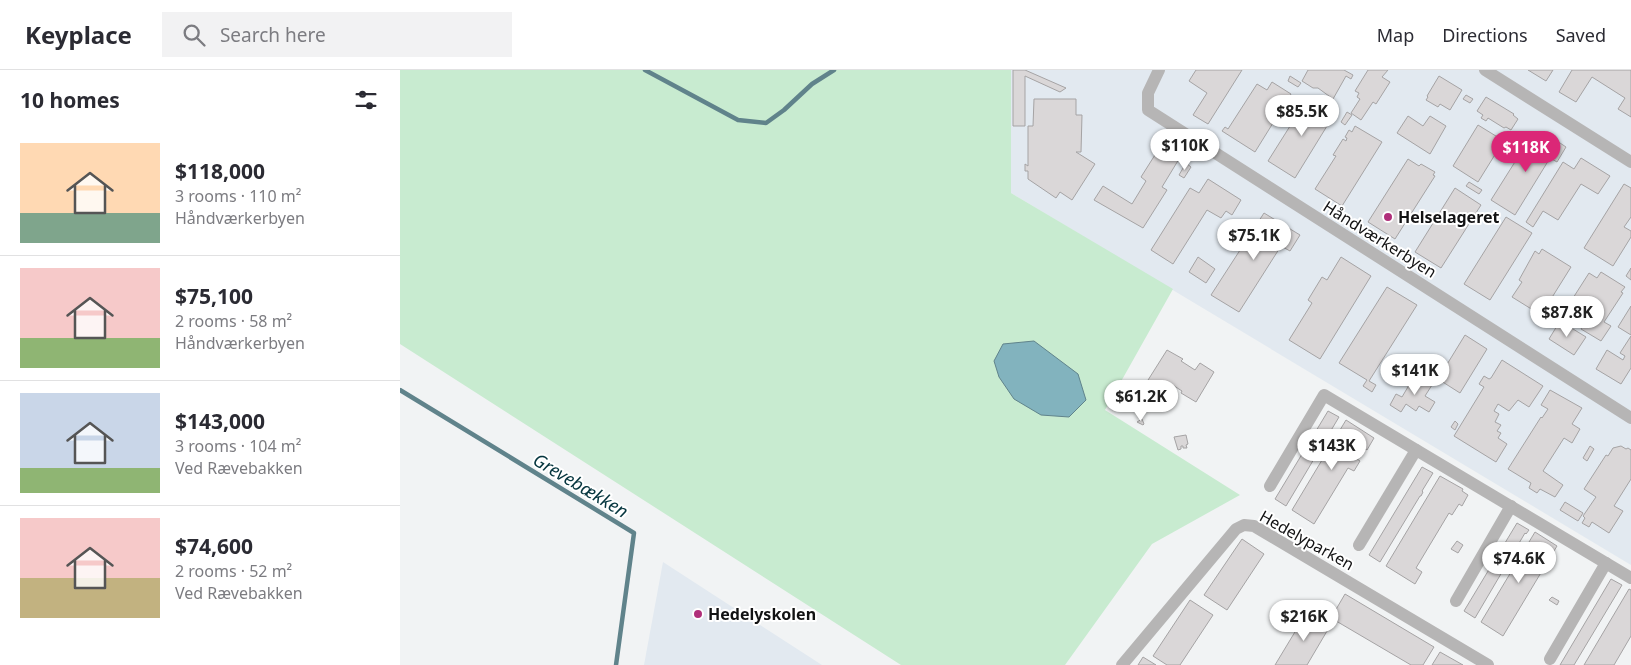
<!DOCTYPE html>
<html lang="en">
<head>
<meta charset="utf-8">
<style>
	:root { --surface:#fff; --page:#f2f2f3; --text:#2b2b33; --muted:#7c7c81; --line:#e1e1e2; --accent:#db2777 }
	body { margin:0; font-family:"Noto Sans",sans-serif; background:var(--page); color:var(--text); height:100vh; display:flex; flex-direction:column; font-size:19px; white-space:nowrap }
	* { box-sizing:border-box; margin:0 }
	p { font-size:16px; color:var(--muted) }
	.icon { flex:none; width:28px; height:28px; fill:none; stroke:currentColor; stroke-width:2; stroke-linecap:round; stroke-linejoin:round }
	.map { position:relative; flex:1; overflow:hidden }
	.drawer { display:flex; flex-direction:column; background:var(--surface); width:400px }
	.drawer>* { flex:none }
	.price { position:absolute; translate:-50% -42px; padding:0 11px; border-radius:18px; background:#fff; color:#222; font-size:16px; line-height:32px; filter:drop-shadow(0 1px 2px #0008) }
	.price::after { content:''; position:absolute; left:50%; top:30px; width:15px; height:11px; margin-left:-8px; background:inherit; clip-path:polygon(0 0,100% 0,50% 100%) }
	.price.active { background:var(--accent); color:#fff }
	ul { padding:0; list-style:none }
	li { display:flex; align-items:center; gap:15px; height:125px; padding:0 20px }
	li+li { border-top:1px solid var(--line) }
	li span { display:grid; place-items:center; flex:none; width:140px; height:100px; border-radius:0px; color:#555 }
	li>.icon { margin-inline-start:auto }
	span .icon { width:60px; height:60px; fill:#fffc; stroke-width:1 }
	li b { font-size:21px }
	h2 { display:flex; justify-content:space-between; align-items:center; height:60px; padding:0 20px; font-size:21px }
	header { display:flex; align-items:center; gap:30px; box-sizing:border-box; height:70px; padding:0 25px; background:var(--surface); border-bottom:1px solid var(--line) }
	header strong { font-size:24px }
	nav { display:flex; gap:28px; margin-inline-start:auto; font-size:18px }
	.search { width:350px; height:45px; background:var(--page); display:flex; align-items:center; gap:12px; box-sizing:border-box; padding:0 18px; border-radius:0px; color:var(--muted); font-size:19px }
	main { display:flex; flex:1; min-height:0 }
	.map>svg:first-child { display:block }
</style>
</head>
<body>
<header>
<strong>Keyplace</strong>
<div class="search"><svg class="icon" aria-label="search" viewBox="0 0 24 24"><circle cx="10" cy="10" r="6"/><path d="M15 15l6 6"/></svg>Search here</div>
<nav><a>Map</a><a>Directions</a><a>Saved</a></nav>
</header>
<main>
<section class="drawer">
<h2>10 homes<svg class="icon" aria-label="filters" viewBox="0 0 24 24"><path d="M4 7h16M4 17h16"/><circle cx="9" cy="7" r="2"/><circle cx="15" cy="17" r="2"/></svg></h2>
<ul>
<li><span style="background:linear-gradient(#ffd9b3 70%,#7fa58c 0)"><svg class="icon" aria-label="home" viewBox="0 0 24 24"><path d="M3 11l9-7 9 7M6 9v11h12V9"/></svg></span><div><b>$118,000</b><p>3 rooms · 110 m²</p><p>Håndværkerbyen</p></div></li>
<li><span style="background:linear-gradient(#f6c9c9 70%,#8fb573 0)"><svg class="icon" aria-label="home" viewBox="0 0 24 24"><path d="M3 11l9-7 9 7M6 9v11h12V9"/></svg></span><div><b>$75,100</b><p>2 rooms · 58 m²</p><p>Håndværkerbyen</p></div></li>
<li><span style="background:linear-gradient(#c9d6e8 75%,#8fb573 0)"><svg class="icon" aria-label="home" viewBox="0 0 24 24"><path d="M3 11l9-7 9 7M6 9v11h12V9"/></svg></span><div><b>$143,000</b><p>3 rooms · 104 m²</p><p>Ved Rævebakken</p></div></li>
<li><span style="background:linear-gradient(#f6c9c9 60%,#c2b280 0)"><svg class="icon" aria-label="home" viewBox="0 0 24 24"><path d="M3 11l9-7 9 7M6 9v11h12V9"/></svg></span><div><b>$74,600</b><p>2 rooms · 52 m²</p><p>Ved Rævebakken</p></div></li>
</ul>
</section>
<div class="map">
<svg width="1231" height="595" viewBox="0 0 1231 595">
	<rect width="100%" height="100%" fill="#f1f3f4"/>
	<g fill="#e2e9f0">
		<path d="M611,0H1231V495L611,123Z"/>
		<path d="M263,492L422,595H244Z"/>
	</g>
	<path fill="#c8ebd0" d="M0,0H611V123L773,219L705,340L840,425L752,474L665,595H501L0,274Z"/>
	<path fill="#82b3be" stroke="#60838b" d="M634,271L678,304L686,330L669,347L641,345L614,329L599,307L594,291L603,274Z"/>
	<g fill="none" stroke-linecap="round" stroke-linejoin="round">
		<g stroke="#60838b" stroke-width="4.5">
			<path d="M245,0L338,50L366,53L384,40L412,14L434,0"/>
			<path d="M0,320L234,463L216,595"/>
		</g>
	</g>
	<g fill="#dad7d8" stroke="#a5a3a4">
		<path d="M613,0H625L666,18L660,22L625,6V56H613Z"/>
		<path d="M796,0H842L808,54L793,45L807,23L789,11Z"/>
		<path d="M908,0H944L953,5L951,9L946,6L933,29L918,18H913L902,11Z"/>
		<path d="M968,0H988L982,7L990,12L976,34L973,32L961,50L951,43L960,29L957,27L959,23L955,21Z"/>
		<path d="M1128,0H1153L1146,11Z"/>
		<path d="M1172,0H1231V47L1218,39L1225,28L1192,7L1176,32L1159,22Z"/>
		<path d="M890,6L901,13L898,17L888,11Z"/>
		<path d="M1039,6L1062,20L1050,40L1040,34L1038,37L1026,30L1028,27L1027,26Z"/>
		<path d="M872,12L891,24L855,82L822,61L825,57L828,59L857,14L867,20Z"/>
		<path d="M1066,25L1073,29L1070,33L1063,29Z"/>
		<path d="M909,26L935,43L895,108L868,91Z"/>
		<path d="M1086,27L1114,44L1113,45L1118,49L1111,60L1106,57L1104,58L1088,48L1086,51L1081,48L1083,45L1077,41Z"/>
		<path d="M634,29H676V45H682L681,82H676L695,94L672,130L660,122L656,128L628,109V101H625V94L628,96V56H633Z"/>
		<path d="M947,42L952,45L945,55L941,52Z"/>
		<path d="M1008,46L1023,56L1030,46L1046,56L1030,84L997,63Z"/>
		<path d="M1078,55L1104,71L1100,77L1107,81L1103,87L1096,83L1078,112L1053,96Z"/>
		<path d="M955,56L982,72L942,136L915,119L936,86L933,85L943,69L946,71L947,68L945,67L949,60L952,62Z"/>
		<path d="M1148,65L1166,77L1157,92L1150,88L1115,145L1091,130L1130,68L1142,76Z"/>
		<path d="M760,77L779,89L762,117L767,120L743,158L694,130L703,116L732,134L746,111L741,107Z"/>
		<path d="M1181,88L1210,106L1198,124L1181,114L1158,150L1143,141L1133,157L1126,152L1163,92L1174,99Z"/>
		<path d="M1008,89L1019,96L1021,94L1035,102L1033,105L1035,106L995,169L968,152Z"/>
		<path d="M786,93L791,97L784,108L779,105Z"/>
		<path d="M808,109L841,130L832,145L826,141L821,148L807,140L773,194L751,180L790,118L799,123Z"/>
		<path d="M1069,112L1082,120L1079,124L1066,116Z"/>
		<path d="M1224,114L1231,118V147L1224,157L1231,161V167L1213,196L1184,178Z"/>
		<path d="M1055,118L1081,135L1041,198L1015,182Z"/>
		<path d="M864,143L900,165L890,181L881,176L839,242L811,225Z"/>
		<path d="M1106,147L1132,163L1090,230L1064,214Z"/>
		<path d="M1142,179L1171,197L1141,245L1112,227L1122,212L1119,210L1135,181L1139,184Z"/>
		<path d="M798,187L815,199L806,213L789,202Z"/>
		<path d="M941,187L971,206L920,289L889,270L912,233L908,230L922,207L927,210Z"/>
		<path d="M1231,198V210L1226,206Z"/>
		<path d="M1201,202L1225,217L1221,222L1223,223L1204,252L1211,256L1201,271L1181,259L1186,251L1166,239L1189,203L1197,208Z"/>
		<path d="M987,217L1017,235L969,311L976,315L972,322L963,316L967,310L939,293Z"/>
		<path d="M1231,236V265L1218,257Z"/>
		<path d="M1160,251L1186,267L1174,285L1149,269Z"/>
		<path d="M1065,265L1087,279L1060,323L1038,309Z"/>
		<path d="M1231,266V298L1221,314L1196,299L1207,280L1223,290L1225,286L1220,283Z"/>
		<path d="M767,280L783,289L781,291L795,300L800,293L814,302L796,332L781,323L782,321L768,312L758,328L743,318Z"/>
		<path d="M1102,290L1143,316L1129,337L1118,330L1109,341L1098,334L1094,341L1099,344L1095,352L1101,355L1097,361L1101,363L1098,368L1107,374L1096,392L1054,366L1084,317L1079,314L1084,306L1089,309L1091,308Z"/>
		<path d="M1015,305L1032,315L1025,326L1035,332L1029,342L1019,336L1016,341L1006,334L1001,342L990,335L996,324L1002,327Z"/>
		<path d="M1150,320L1182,338L1172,354L1180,359L1172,373L1164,368L1143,401L1163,415L1155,427L1140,419L1137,423L1129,418L1131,413L1108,399L1141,347L1142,348L1148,339L1141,335Z"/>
		<path d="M714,321L723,327L718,336L709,330Z"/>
		<path d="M928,341L939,347L886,436L875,429Z"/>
		<path d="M742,349L744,354L743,355L737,352Z"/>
		<path d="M946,350L974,368L967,380L961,376L954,387L960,391L954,401L948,398L914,454L892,440Z"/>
		<path d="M1055,351L1058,354L1055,360L1051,357Z"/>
		<path d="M786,365L788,374L786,375L787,378H783V376H781V379L778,380L774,367Z"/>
		<path d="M1190,376L1194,379L1187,391L1183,388Z"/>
		<path d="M1221,376L1226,379L1228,378L1231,380V409L1214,436L1223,441L1209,463L1192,452L1189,457L1182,453L1185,448L1183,446L1196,427L1184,419L1206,385L1208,386L1213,378Z"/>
		<path d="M1022,397L1033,403L1022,421L1023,422L1021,426H1020L980,492L969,485Z"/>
		<path d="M1040,406L1063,419L1062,421L1068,425L1062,436L1059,434L1052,445L1049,443L1016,498L1022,502L1015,514L986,496Z"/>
		<path d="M1165,432L1183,443L1178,451L1160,440Z"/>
		<path d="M1117,453L1129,460L1126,464L1125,463L1075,548L1064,541Z"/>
		<path d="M1135,462L1157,476L1103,566L1081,552Z"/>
		<path d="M842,469L864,484L827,540L804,525Z"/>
		<path d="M1057,471L1063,475L1058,483L1051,479Z"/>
		<path d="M1211,509L1222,515L1174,595H1160Z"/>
		<path d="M1229,519L1231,520V566L1214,595H1184Z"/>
		<path d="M945,524L1034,577L1023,595H1011L931,548Z"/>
		<path d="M1152,527L1159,531L1157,535L1149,530Z"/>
		<path d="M790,530L813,545L780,595H767L753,586Z"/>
		<path d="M907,542L930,556L907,595H875Z"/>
		<path d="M1040,582L1063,595H1032Z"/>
		<path d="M743,587L756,595H738Z"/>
	</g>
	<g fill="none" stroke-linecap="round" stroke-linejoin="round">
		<g stroke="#b6b5b5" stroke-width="12">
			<path d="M759,0L748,23V40L1231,348"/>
			<path d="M1085,0L1231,92"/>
			<path d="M870,416L924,325L1231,508"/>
			<path d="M959,475L1016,380"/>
			<path d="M1056,531L1111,436"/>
			<path d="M1150,589L1206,493"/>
			<path d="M722,595L836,459L844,455L854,456L1088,595"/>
		</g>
	</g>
	<g fill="#b02f7a" stroke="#fff" stroke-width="2">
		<circle cx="988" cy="147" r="5"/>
		<circle cx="298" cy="544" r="5"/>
	</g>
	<g text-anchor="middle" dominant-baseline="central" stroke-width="4" stroke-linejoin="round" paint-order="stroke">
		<g font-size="16" font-weight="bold" fill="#121213" stroke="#fff" text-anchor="start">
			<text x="998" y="147">Helselageret</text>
			<text x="308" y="544">Hedelyskolen</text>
		</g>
		<g font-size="16" fill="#121213" stroke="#fff">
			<text transform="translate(980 169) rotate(32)">Håndværkerbyen</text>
			<text transform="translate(907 470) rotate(29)">Hedelyparken</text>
		</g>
		<g font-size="18" font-style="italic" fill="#05353e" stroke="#fff">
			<text transform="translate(181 415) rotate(31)">Grevebækken</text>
		</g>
	</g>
</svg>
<b class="price" style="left:902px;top:67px">$85.5K</b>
<b class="price" style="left:785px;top:101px">$110K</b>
<b class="price active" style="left:1126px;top:103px">$118K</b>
<b class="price" style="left:854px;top:191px">$75.1K</b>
<b class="price" style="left:1167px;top:268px">$87.8K</b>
<b class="price" style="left:1015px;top:326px">$141K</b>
<b class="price" style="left:741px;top:352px">$61.2K</b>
<b class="price" style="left:932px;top:401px">$143K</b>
<b class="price" style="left:1119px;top:514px">$74.6K</b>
<b class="price" style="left:904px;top:572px">$216K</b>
</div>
</main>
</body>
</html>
